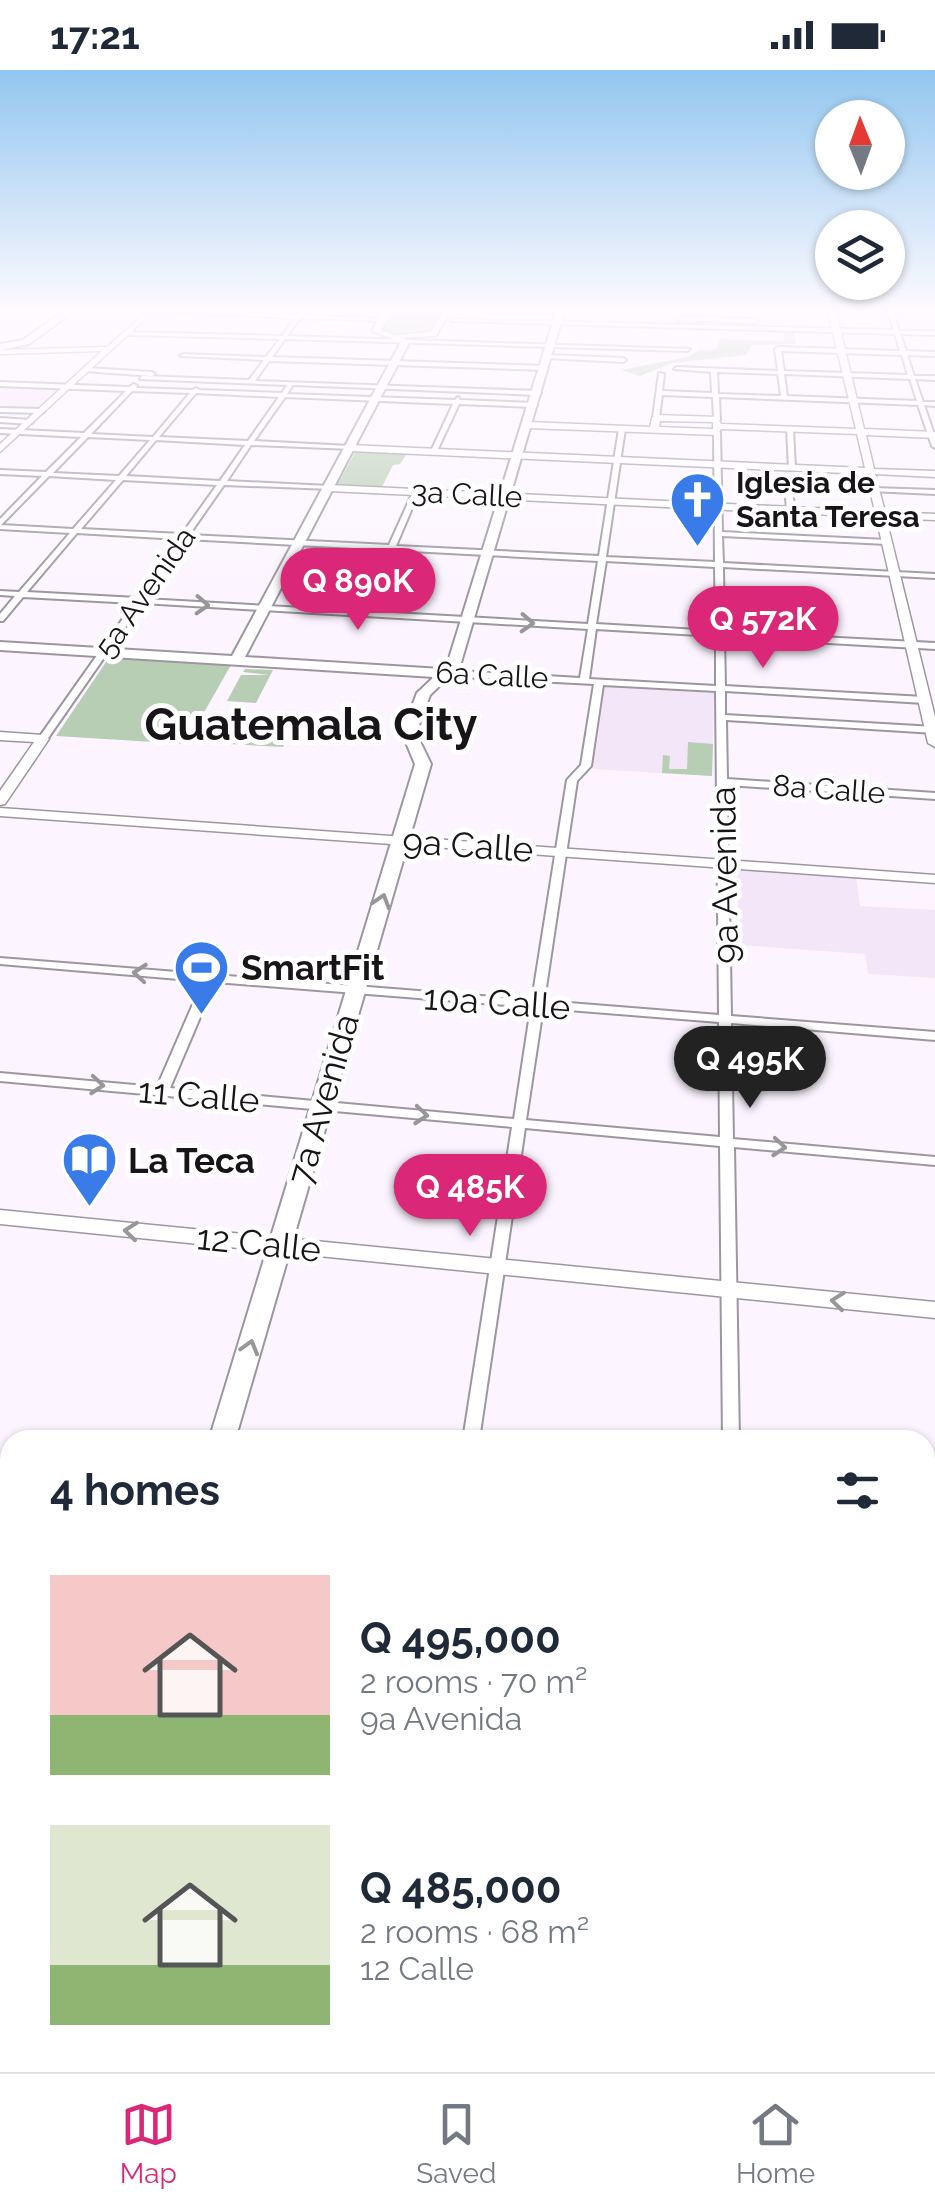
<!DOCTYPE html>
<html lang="en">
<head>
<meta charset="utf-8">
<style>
	:root { --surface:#fff; --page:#f6f6f7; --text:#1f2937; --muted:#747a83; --line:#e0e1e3; --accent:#db2777 }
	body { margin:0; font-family:Raleway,sans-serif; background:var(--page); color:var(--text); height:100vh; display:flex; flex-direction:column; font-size:38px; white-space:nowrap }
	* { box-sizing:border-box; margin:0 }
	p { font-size:32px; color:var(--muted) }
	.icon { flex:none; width:55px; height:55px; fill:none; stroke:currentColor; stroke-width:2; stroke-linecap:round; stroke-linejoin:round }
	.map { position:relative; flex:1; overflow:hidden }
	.drawer { position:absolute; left:0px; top:1360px; width:935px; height:642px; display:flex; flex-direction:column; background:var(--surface); border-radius:30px 30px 0 0; box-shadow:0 2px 8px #0004 }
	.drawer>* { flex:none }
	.needle { width:65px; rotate:359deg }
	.controls { position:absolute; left:815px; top:30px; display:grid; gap:20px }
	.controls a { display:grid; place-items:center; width:90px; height:90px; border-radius:50%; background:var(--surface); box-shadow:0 2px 8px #0004; font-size:50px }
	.price { position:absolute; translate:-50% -85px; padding:0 22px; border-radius:35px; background:var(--accent); color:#fff; font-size:32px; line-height:65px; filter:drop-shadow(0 2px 5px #0008) }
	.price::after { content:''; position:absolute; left:50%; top:60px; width:30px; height:22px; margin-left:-15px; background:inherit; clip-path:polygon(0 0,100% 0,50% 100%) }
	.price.current { background:#222; color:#fff }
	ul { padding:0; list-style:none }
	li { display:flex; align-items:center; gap:30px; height:250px; padding:0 50px }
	li span { display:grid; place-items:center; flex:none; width:280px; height:200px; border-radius:0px; color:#555 }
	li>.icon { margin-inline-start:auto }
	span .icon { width:120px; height:120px; fill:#fffc; stroke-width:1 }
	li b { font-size:42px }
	h2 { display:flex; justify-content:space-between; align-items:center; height:120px; padding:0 50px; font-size:42px }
	.status { display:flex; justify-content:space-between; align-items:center; height:70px; padding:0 50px; background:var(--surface); direction:ltr }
	.status svg { height:28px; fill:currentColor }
	.tab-bar { display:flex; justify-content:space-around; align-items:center; height:140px; border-top:2px solid var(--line); background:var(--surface); font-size:28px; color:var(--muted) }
	.tab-bar a { display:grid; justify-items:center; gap:5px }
	.tab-bar .current { color:var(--accent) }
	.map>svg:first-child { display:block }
</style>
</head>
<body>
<div class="status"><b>17:21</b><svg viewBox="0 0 49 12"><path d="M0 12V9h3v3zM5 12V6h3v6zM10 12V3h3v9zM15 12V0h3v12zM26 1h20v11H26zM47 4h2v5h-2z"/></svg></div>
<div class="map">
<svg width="935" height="2002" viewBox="0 0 935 2002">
	<rect width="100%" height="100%" fill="#fcf5ff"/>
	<g fill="#f3e6f8">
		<path d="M0,316L59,319L37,338L0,337Z"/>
		<path d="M605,617L714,623L712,706L593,699Z"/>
		<path d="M737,797L856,806L860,836L935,840V908L868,904L865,884L739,875Z"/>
	</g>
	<g fill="#b8ceb4">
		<path d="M392,242H440L429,261L396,264L382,260Z"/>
		<path d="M785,263H794L796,274L752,275L746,285L672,293L640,306L621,300L688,287L699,280H715L721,269L783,271Z"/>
		<path d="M357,379L408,382L400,394L393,395L382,417L337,415Z"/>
		<path d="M108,589L111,588L231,595L186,674L56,666Z"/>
		<path d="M245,599L273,600L256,633L227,631L241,605H269L243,602Z"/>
		<path d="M219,647L247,649L242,661L290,664L283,677L229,674L239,655L233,654L222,674L204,673Z"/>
		<path d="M688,672L713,674L712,706L662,703L663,685L670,686L669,699H687Z"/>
	</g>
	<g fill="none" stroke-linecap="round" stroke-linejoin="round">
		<defs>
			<g id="street">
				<path d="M160,242L297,245L299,242H304L302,245L385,249L382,251L300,248L287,266L690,279L687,281L285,269L272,287L545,296L548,298L545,300L269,291L255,311L538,321L541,323L538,325L293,315L287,324L455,330L458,327L460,330L534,333L537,335L534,337L459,334L437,381L434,383L431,381L453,334L285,327L254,371L350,376L352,379L251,375L227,411L329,416L331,417V419L224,415L189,465L389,475L413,422L416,420L419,422L396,476L599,486L619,359L622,357L625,359L606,487L715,492L714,362L717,360L720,362L722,462L887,470L891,472L887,474L722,466L723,493L935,504V508L723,497L724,562L935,573V579L724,567L725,616L924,627L928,630L924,633L725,621V645L935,657V663L726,650L727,709L935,723V729L727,715L731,946L935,962V970L731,953L733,1069L935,1087V1095L734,1077L739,1370H723L720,1076L525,1058L479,1370H463L512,1057L0,1011V1003L157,1017L203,911L0,894V888L532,930L567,710L581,695L594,614L443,606L439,603L443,600L580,608L588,559L142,533L46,671H40L38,669L134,533L23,527L3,551H0V544L15,526L0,525V521L19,522L70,463L0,459V449L42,406L0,404V400L46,402L81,367L0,363V359L84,363L126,321L0,316V312L129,317L134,314L137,316L136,318L193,320L196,318L199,320L282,323L287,315L140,309L142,306L249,310L264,290L180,286L183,284L266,287L280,269L128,265L126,262L282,266L295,248ZM132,321L190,323L153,367L91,364ZM196,323L279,327L248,371L159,367ZM88,367L150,370L119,406L53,403ZM156,370L245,375L220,411L126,406ZM49,406L116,410L73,459L1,455ZM123,410L217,415L182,464L81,459ZM77,463L179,469L137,528L27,522ZM186,469L598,491L588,554L145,529ZM606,491L715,497L716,561L596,554ZM596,559L716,566V616L589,609ZM603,615L716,621L719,945L544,931L577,711L591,696ZM215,912L531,937L514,1049L170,1018ZM543,938L719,952L720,1067L526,1050Z"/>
				<path d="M888,242H893L899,261H935V265L900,264L906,281L935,282V286L907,285L914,306H935V310L915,309L923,332H935V336L924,335L935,367V378L932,376L918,335L719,327L720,350L717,352L714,350L713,327L662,325L659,348L656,350L653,348L659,303L664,304L662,321L712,323L711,302L674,299L677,297L778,301L775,279L778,277L900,281L895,264L451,251L454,249L894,260ZM781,281L902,285L908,305L784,301ZM717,302L778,304L781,326L718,324ZM784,304L910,309L917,331L787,326Z"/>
				<path d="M679,247L756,249L759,251L756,253L677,250Z"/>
				<path d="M548,285L623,288L626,290L623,292L546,288Z"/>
				<path d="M87,298L152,302L155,304L152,306L85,301Z"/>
				<path d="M0,338L42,339L45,341L42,343L0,342Z"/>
				<path d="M0,348L30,350L33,352L30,354L0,352Z"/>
				<path d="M790,357L793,359L795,398L792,400L789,398L787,359Z"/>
				<path d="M788,414L791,416L795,440L791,442L787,440L785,416Z"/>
				<path d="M873,418L935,420V424L871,421V419Z"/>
				<path d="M0,1800L10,1801V1821L0,1820Z"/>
				<path d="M925,1930L935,1931V1953L925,1952Z"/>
				<path d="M365,1992H387L386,2002H364Z"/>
				<rect x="739" y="1992" width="22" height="10"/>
			</g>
			<g id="secondary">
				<path d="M146,242H153L0,382V374L102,281L0,284V280L107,277Z"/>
				<path d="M443,242H450L436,266L394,268L390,266L431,262Z"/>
				<path d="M828,242H836L864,359L935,362V368L866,365L874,399L935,401V407L875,404L885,442L935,444V450L886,448L935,647V677L928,673L876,447L329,421L324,418L329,415L875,441L866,404L350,381L346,378L350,375L865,398L857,364L721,359L717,365L528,358L524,355L528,352L650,357L652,348L656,345L717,347L721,354L856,359ZM660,351L713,352V359L659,357Z"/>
				<path d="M0,662L43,665L49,669L5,734L0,735V721L34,672L0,670Z"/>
				<path d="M0,738L935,805V813L0,746Z"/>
				<path d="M0,1140L935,1232V1248L0,1154Z"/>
				<path d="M0,1406L10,1407V1425L0,1424Z"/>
				<path d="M925,1516L935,1517V1539L925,1538Z"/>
			</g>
			<g id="primary">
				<path d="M382,242H390L381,260L410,271L245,587L442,599L447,595L556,242H564L460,596L430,625L416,663L431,694L235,1370H209L415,694L402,663L417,623L434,607L0,580V572L232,586L401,272L372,261Z"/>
				<path d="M19,1992H55L52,2002H16Z"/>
			</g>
			<path id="highway" d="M63,242H73L29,274L0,280V274L23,270Z"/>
		</defs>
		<use href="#street" stroke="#9d96a0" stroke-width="4"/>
		<use href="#secondary" stroke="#9d96a0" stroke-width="3"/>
		<use href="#primary" stroke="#9d96a0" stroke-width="4"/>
		<use href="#highway" stroke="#9d96a0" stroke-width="4"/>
		<use href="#street" fill="#fff" fill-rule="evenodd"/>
		<use href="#secondary" fill="#fff" fill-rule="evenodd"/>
		<use href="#primary" fill="#fff" fill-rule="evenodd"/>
		<use href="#highway" fill="#fff" fill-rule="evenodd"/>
	</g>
	<defs><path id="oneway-chevron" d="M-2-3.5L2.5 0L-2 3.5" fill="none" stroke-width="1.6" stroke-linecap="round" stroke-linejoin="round" transform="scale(2.5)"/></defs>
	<g stroke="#979698">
		<use href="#oneway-chevron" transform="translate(202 535) rotate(3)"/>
		<use href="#oneway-chevron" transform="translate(527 553) rotate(3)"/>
		<use href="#oneway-chevron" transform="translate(382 831) rotate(-73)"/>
		<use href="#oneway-chevron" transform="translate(140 903) rotate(-175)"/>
		<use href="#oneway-chevron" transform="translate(97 1015) rotate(5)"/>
		<use href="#oneway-chevron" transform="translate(421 1045) rotate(5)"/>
		<use href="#oneway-chevron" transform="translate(779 1077) rotate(5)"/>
		<use href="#oneway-chevron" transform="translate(131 1161) rotate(-174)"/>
		<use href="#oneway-chevron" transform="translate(838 1231) rotate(-174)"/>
		<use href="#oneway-chevron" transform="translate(250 1277) rotate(-74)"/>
	</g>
	<linearGradient id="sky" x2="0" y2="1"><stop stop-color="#92c6ef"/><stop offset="0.46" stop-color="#fefaff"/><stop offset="1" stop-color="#fefaff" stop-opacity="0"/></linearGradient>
	<rect width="935" height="523" fill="url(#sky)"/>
	<defs>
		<symbol id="church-pin" viewBox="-11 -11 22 30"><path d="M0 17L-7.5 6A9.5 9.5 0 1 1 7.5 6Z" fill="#397be9" stroke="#fff"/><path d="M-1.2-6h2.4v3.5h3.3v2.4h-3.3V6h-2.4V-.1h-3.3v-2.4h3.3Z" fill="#fff"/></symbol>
		<symbol id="stadium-pin" viewBox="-11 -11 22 30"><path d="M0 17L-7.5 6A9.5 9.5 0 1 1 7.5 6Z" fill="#397be9" stroke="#fff"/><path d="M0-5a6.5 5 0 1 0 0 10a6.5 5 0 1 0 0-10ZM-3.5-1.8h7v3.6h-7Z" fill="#fff"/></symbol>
		<symbol id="library-pin" viewBox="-11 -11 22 30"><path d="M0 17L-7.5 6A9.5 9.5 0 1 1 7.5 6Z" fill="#397be9" stroke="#fff"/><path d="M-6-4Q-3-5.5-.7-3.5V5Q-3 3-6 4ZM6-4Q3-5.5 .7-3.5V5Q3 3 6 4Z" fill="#fff"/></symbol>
	</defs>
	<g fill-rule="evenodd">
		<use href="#church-pin" x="666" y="398" width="63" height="86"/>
		<use href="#stadium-pin" x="170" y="866" width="63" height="86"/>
		<use href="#library-pin" x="58" y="1058" width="63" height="86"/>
	</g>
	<g text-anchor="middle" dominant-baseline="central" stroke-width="10" stroke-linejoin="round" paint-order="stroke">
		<g font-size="30" font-weight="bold" fill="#181519" stroke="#fff" text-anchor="start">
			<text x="736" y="412">Iglesia de<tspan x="736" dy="34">Santa Teresa</tspan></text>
		</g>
		<g font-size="30" fill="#181519" stroke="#fff">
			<text transform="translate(467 424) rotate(3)">3a Calle</text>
			<text transform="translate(145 522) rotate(-55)">5a Avenida</text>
			<text transform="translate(492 605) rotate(3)">6a Calle</text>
			<text transform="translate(829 719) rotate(4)">8a Calle</text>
		</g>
		<g font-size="35" fill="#181519" stroke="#fff">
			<text transform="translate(468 775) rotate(4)">9a Calle</text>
			<text transform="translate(724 805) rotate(-91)">9a Avenida</text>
			<text transform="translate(497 932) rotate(4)">10a Calle</text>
			<text transform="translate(199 1025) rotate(5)">11 Calle</text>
			<text transform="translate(323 1029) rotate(-74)">7a Avenida</text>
			<text transform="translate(259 1173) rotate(6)">12 Calle</text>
		</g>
		<g font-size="35" font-weight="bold" fill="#181519" stroke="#fff" text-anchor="start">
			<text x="241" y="897">SmartFit</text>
			<text x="128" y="1090">La Teca</text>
		</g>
		<g font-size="45" font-weight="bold" fill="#181519" stroke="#fff">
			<text x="311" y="654">Guatemala City</text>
		</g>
	</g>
</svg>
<div class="controls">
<a><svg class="needle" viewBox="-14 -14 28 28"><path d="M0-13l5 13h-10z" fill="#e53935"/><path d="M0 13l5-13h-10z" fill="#747a83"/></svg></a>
<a><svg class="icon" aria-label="layers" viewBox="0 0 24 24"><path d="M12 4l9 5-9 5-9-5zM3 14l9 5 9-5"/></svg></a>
</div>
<b class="price" style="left:358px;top:563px">Q 890K</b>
<b class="price" style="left:763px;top:601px">Q 572K</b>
<b class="price current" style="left:750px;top:1041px">Q 495K</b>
<b class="price" style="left:470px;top:1169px">Q 485K</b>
<section class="drawer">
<h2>4 homes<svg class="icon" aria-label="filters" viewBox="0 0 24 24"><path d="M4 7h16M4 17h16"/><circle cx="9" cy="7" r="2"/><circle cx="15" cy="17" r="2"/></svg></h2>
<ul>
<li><span style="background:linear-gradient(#f6c9c9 70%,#8fb573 0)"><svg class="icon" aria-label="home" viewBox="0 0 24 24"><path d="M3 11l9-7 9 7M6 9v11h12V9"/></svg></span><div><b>Q 495,000</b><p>2 rooms · 70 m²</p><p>9a Avenida</p></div></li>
<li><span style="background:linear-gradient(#dfe7d0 70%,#8fb573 0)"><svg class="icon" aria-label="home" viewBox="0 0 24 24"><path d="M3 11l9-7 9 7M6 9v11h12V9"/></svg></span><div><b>Q 485,000</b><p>2 rooms · 68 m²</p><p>12 Calle</p></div></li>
</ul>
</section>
</div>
<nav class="tab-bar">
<a class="current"><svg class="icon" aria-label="map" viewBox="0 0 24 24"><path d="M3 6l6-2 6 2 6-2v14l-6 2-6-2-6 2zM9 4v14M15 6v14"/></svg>Map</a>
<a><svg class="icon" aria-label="saved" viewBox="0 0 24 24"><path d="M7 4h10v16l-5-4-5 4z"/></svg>Saved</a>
<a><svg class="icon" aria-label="home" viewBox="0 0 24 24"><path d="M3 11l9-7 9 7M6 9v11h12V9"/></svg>Home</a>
</nav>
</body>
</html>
